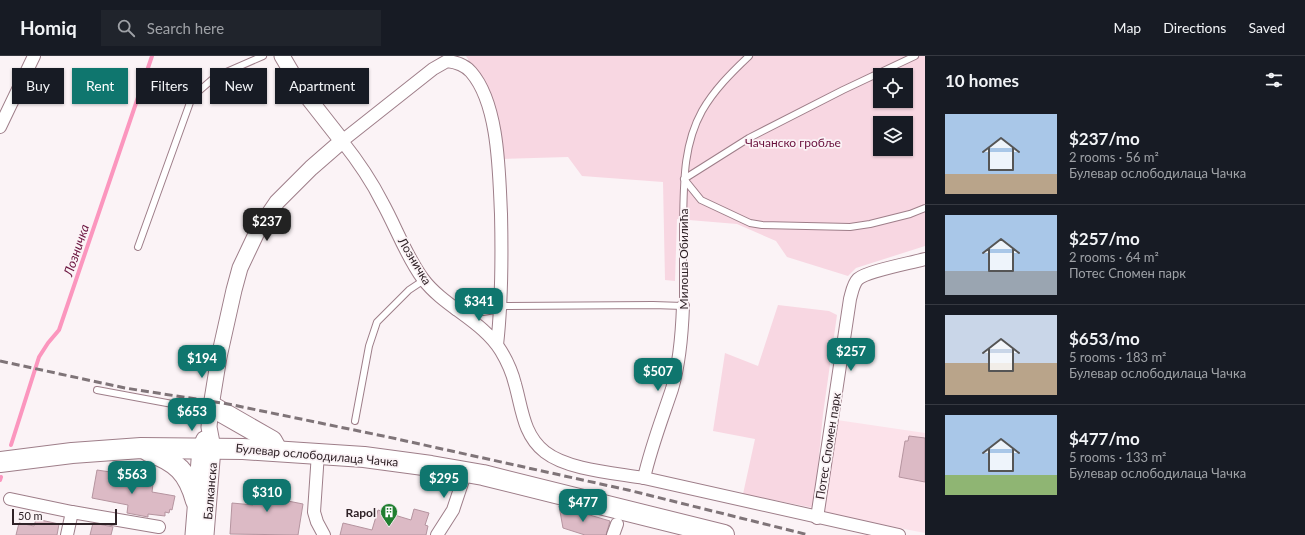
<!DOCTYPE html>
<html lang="en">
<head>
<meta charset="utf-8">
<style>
	:root { --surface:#171b24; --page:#20242c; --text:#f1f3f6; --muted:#9ea1a6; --line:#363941; --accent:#0f766e }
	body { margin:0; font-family:Lato,sans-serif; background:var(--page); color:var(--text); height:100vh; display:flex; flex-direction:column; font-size:15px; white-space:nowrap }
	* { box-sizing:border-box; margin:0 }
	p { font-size:13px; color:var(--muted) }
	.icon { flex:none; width:22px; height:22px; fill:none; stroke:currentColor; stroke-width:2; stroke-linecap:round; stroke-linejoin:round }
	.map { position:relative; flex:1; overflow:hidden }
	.drawer { display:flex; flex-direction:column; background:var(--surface); width:380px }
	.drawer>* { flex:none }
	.hud { position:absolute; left:12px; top:12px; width:380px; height:36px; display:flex; gap:8px }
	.fabs { position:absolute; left:873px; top:12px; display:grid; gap:8px }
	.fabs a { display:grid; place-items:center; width:40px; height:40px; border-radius:0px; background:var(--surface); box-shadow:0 1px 3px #0004; font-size:20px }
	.scale { position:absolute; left:12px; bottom:10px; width:105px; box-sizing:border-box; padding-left:4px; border:2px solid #2f2227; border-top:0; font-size:11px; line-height:14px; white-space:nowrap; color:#2f2227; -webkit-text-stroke:3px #fbf3f6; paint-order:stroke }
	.price { position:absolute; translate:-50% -34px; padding:0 9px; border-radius:8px; background:var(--accent); color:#fff; font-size:13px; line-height:26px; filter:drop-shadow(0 1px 2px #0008) }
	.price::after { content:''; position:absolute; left:50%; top:24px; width:12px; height:9px; margin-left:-6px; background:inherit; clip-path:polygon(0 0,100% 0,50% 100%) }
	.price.selected { background:#222; color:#fff }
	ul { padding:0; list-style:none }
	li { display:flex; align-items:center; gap:12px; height:100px; padding:0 20px }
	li+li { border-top:1px solid var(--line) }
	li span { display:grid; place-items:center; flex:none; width:112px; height:80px; border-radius:0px; color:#555 }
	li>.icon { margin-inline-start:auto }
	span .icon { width:48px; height:48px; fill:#fffc; stroke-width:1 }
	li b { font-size:17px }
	h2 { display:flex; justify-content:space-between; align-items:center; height:48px; padding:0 20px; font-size:17px }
	.tag { padding:0 14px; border-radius:0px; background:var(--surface); box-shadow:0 1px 3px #0004; font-size:14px; line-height:36px }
	.tag.selected { background:var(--accent); color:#fff }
	header { display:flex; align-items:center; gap:24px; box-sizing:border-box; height:56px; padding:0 20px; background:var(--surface); border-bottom:1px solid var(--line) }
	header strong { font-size:19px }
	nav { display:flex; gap:22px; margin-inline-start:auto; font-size:14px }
	.search { width:280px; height:36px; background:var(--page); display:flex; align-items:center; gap:10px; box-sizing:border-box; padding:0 14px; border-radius:0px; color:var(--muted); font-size:15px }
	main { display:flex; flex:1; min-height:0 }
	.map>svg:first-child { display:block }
</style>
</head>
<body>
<header>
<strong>Homiq</strong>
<div class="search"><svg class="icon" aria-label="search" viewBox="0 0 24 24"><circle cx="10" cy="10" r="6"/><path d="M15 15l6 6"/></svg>Search here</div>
<nav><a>Map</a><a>Directions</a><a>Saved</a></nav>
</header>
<main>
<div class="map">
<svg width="925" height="479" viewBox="0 0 925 479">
	<rect width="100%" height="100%" fill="#fbf3f6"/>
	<path fill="#fce2ea" d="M837,364L925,377V477L823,457Z"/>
	<g fill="#f8d7e2" fill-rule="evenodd">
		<path d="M466,0H925V190L856,212L848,220L787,201L776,185L737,168L677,163L675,225L665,224L663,126L582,120L568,101L501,103L480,23ZM880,19H906V45H880ZM880,67H906V93H880Z"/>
		<path d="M778,249L829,255L837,259L823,358L814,452L743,438L755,383L713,375L725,297L758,310Z"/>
	</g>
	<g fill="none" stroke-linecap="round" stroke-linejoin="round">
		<g stroke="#fb96be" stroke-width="4">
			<path d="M11,389L39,301L48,287L59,274L152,0"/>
			<path d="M0,424L1,421"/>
		</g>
	</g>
	<g fill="#dcbac5" stroke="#b5949f">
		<path d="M909,380L925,382V426L899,421L905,385H908Z"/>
		<path d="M97,414L117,417L116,422L153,428L152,436L175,440L172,454L170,453L169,457L165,456V460L148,458V461L127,457L128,449L92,442Z"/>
		<path d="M275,424L286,426L283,444L303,448L298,479L230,478L232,447L253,449L255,429L274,431Z"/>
		<path d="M559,450L610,465L606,479H585L563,472Z"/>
		<path d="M414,453L429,457L425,469L428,470L426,479H340L343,467L372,474L378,454L411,464Z"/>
		<path d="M36,463L59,468L57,479H16L19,467L34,470Z"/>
		<path d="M93,467L113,471L111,479H90Z"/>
	</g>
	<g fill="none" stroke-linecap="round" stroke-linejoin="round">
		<defs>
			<g id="service">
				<path d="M915,0L843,34L749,82L684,123L701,144L750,167L762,169L850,171L870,168L910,158L925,152"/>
				<path d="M138,191L192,41L215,21L263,0"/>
				<path d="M501,250L653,249L683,250C683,224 683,198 683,171C684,132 682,91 702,55C714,34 731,17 749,0"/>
				<path d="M97,334L210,355"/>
				<path d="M355,365L369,290L377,266L409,234L424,224"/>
			</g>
			<g id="minor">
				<path d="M0,71L34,0"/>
				<path d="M456,253L476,254L501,250"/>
				<path d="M497,289C502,245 502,201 501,158C499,117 499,48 471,16C465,9 456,6 447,5L433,13L342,85C357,104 371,124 382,146C396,171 406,200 423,223C444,251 483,265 501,295C507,305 512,316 515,328C522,352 523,379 545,396C568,414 615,417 644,422L899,479"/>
				<path d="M318,397L314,456L317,466L324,479"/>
				<path d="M644,422C651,391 662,363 672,333C680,306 682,278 683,250"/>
				<path d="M10,443L72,456"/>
				<path d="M817,462L850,243C852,236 853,228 858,223C867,215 911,207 925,203"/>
				<path d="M67,479L72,456L159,471"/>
				<path d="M437,479L453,454L466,415"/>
				<path d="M613,479L617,468"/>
			</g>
			<g id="tertiary">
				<path d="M193,479L200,392L204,383"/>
				<path d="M206,479L213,392L209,371L211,350L219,301L234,234L240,212L258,174L277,146L311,112L342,85L302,34L282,0"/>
			</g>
			<g id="primary">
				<path d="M211,350L272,385L277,394"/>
				<path d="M148,395C177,406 188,416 196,445"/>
				<path d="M0,406L72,397L141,392L243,393L364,401L431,410L483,419L724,479"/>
			</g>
		</defs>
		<use href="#service" stroke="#9e7e89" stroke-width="8"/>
		<use href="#minor" stroke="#9e7e89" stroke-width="14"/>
		<use href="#tertiary" stroke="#9e7e89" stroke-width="17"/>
		<use href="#primary" stroke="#9e7e89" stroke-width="22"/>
		<path stroke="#93898d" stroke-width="2.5" stroke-dasharray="4 2" stroke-linecap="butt" d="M193,369L194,362"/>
		<use href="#service" stroke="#fff" stroke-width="6"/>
		<use href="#minor" stroke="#fff" stroke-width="12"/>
		<use href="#tertiary" stroke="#fff" stroke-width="15"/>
		<use href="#primary" stroke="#fff" stroke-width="20"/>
		<path stroke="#7f7478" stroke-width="3" stroke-dasharray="8 4" stroke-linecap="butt" d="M0,305L125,332L228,348L388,381L628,434L809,479"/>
	</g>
	<defs>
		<symbol id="building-pin" viewBox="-11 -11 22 30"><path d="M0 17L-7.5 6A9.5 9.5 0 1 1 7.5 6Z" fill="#207e30" stroke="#fbf3f6"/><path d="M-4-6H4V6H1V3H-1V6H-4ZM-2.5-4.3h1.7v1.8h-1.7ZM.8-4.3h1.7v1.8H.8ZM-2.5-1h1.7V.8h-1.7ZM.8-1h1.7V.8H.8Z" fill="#fff"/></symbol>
	</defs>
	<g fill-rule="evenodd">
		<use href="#building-pin" x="379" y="446" width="20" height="27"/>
	</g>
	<g text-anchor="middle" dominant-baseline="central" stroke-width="3.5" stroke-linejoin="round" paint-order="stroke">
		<g font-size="12" fill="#69113d" stroke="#fbf3f6">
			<text x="793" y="86">Чачанско гробље</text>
		</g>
		<g font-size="12" fill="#2f2227" stroke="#fbf3f6">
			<text transform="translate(683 203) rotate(-90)">Милоша Обилића</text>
			<text transform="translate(415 205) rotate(59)">Лозничка</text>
			<text transform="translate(828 390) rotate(-81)">Потес Спомен парк</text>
			<text transform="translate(317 399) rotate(5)">Булевар ослободилаца Чачка</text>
			<text transform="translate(210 435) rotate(-85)">Балканска</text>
		</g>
		<g font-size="12" font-weight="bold" fill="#2f2227" stroke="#fbf3f6" text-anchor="end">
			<text x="376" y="456">Rapol</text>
		</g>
		<g font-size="13" font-style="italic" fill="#6b143f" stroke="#fbf3f6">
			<text transform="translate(76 194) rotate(-71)">Лозничка</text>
		</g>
	</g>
</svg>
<div class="fabs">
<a><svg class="icon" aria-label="locate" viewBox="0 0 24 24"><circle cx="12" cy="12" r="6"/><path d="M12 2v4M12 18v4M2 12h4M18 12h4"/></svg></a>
<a><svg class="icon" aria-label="layers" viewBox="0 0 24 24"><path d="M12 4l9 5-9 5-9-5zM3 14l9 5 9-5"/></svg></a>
</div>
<div class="scale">50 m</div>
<b class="price selected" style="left:267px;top:186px">$237</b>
<b class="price" style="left:479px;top:266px">$341</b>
<b class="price" style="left:851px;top:316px">$257</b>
<b class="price" style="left:202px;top:323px">$194</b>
<b class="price" style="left:658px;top:336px">$507</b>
<b class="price" style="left:192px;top:376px">$653</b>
<b class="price" style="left:132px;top:439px">$563</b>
<b class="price" style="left:444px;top:443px">$295</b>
<b class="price" style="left:267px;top:457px">$310</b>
<b class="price" style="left:583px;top:467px">$477</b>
<div class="hud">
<a class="tag">Buy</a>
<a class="tag selected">Rent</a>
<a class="tag">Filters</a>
<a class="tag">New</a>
<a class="tag">Apartment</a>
</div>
</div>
<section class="drawer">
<h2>10 homes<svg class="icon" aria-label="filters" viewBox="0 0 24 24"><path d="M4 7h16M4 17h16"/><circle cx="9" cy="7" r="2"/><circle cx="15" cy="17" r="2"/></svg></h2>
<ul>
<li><span style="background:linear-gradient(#a9c7e8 75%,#b9a48a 0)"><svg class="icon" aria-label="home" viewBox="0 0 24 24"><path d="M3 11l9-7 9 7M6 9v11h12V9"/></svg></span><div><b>$237/mo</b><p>2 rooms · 56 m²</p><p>Булевар ослободилаца Чачка</p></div></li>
<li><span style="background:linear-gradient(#a9c7e8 70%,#9aa5b1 0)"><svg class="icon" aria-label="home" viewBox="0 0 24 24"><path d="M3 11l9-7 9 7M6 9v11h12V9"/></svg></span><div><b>$257/mo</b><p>2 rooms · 64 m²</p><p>Потес Спомен парк</p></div></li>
<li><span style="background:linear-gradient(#c9d6e8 60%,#b9a48a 0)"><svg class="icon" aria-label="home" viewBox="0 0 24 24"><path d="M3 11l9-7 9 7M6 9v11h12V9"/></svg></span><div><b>$653/mo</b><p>5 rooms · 183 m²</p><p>Булевар ослободилаца Чачка</p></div></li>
<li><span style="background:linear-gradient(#a9c7e8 75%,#8fb573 0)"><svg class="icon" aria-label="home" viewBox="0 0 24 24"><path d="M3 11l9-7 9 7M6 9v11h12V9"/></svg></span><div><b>$477/mo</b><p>5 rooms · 133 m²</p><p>Булевар ослободилаца Чачка</p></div></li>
</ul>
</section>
</main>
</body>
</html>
